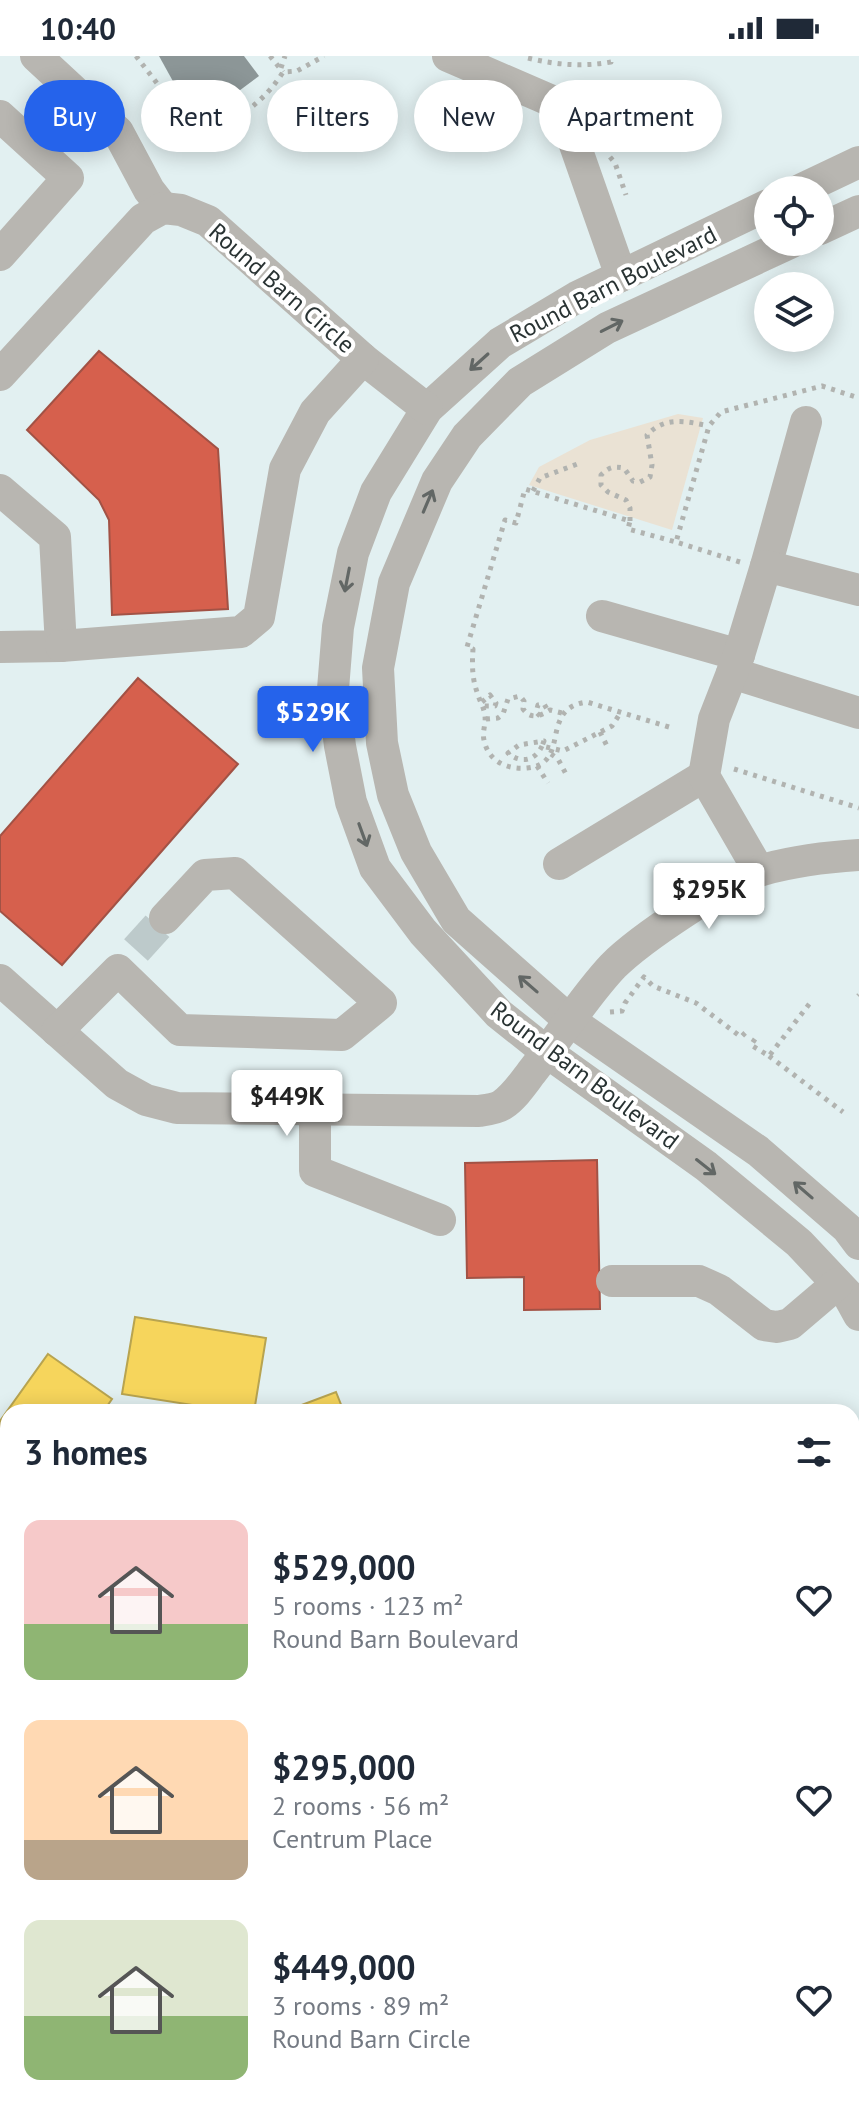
<!DOCTYPE html>
<html lang="en">
<head>
<meta charset="utf-8">
<style>
	:root { --surface:#fff; --page:#f6f6f7; --text:#1f2937; --muted:#747a83; --accent:#2563eb }
	body { margin:0; font-family:"PT Sans",sans-serif; background:var(--page); color:var(--text); height:100vh; display:flex; flex-direction:column; font-size:30px; white-space:nowrap }
	* { box-sizing:border-box; margin:0 }
	p { font-size:26px; color:var(--muted) }
	.icon { flex:none; width:44px; height:44px; fill:none; stroke:currentColor; stroke-width:2; stroke-linecap:round; stroke-linejoin:round }
	.map { position:relative; flex:1; overflow:hidden }
	.sheet { position:absolute; left:0px; top:1348px; width:860px; height:712px; display:flex; flex-direction:column; background:var(--surface); border-radius:24px 24px 0 0; box-shadow:0 4px 20px #0003 }
	.sheet>* { flex:none }
	.guide { position:absolute; left:24px; top:24px; width:812px; height:72px; display:flex; gap:16px }
	.controls { position:absolute; left:754px; top:120px; display:grid; gap:16px }
	.controls a { display:grid; place-items:center; width:80px; height:80px; border-radius:50%; background:var(--surface); box-shadow:0 4px 20px #0003; font-size:40px }
	.price { position:absolute; translate:-50% -68px; padding:0 18px; border-radius:8px; background:#fff; color:#222; font-size:26px; line-height:52px; filter:drop-shadow(0 2px 4px #0008) }
	.price::after { content:''; position:absolute; left:50%; top:48px; width:24px; height:18px; margin-left:-12px; background:inherit; clip-path:polygon(0 0,100% 0,50% 100%) }
	.price.on { background:var(--accent); color:#fff }
	ul { padding:0; list-style:none }
	li { display:flex; align-items:center; gap:24px; height:200px; padding:0 24px }
	li span { display:grid; place-items:center; flex:none; width:224px; height:160px; border-radius:16px; color:#555 }
	li>.icon { margin-inline-start:auto }
	span .icon { width:96px; height:96px; fill:#fffc; stroke-width:1 }
	li b { font-size:34px }
	h2 { display:flex; justify-content:space-between; align-items:center; height:96px; padding:0 24px; font-size:34px }
	.tag { padding:0 28px; border-radius:36px; background:var(--surface); box-shadow:0 4px 20px #0003; font-size:28px; line-height:72px }
	.tag.on { background:var(--accent); color:#fff }
	.status { display:flex; justify-content:space-between; align-items:center; height:56px; padding:0 40px; background:var(--surface); direction:ltr }
	.status svg { height:22px; fill:currentColor }
	.map>svg:first-child { display:block }
</style>
</head>
<body>
<div class="status"><b>10:40</b><svg viewBox="0 0 49 12"><path d="M0 12V9h3v3zM5 12V6h3v6zM10 12V3h3v9zM15 12V0h3v12zM26 1h20v11H26zM47 4h2v5h-2z"/></svg></div>
<div class="map">
<svg width="859" height="2060" viewBox="0 0 859 2060">
	<rect width="100%" height="100%" fill="#e2f0f1"/>
	<path fill="#eae2d4" d="M678,358L703,362L672,474L529,429L539,411L590,384Z"/>
	<g fill="#f6d55c" stroke="#b8a450" stroke-width="2">
		<path d="M135,1261L266,1282L254,1356H237L122,1338Z"/>
		<path d="M48,1298L112,1343L103,1356H8V1431L0,1426V1365Z"/>
		<path d="M336,1336L344,1356H283Z"/>
	</g>
	<g fill="#d6604d" stroke="#a25245" stroke-width="2">
		<path d="M99,295L218,393L228,553L112,559L109,464L99,444L27,374Z"/>
		<path d="M138,622L238,708L62,909L0,855V780Z"/>
		<path d="M597,1104L600,1253L524,1254V1221L467,1222L465,1107Z"/>
	</g>
	<path fill="#8c9697" d="M159,0H244L259,20L196,67Z"/>
	<g fill="none" stroke-linecap="round" stroke-linejoin="round">
		<path stroke="#bdcacb" stroke-width="32" stroke-dasharray="32 16" stroke-linecap="butt" d="M136,894L165,862"/>
		<g stroke="#b1b3b0" stroke-width="5" stroke-dasharray="4 6" stroke-linecap="butt">
			<path d="M136,0L187,66L199,76C230,73 267,43 283,16L297,15L324,0"/>
			<path d="M270,0L283,16"/>
			<path d="M528,2C557,9 582,11 611,6L612,0"/>
			<path d="M281,12L285,0"/>
			<path d="M596,60L604,71L601,79"/>
			<path d="M610,101L615,107L626,139"/>
			<path d="M533,435L540,422L580,407"/>
			<path d="M630,465V452L626,444L608,436L601,429V419C609,411 613,410 624,412L633,425L640,426L650,421L652,409L647,379C665,360 685,365 709,370"/>
			<path d="M740,506L676,486L709,370L721,356L822,330L859,342"/>
			<path d="M482,646L490,639L496,647L495,650H482"/>
			<path d="M540,660L536,656L538,649L544,648L548,655"/>
			<path d="M486,663L498,662L503,658L508,643L520,640L524,645L523,653C531,664 540,660 550,654L562,657"/>
			<path d="M669,671L587,646C538,652 572,708 527,712C507,714 488,705 484,684C482,676 486,668 485,660C484,651 479,644 477,636C472,622 472,608 473,593L467,591L505,464L516,467L525,433L630,465L628,473L676,486"/>
			<path d="M600,676L608,692"/>
			<path d="M542,690C535,705 521,708 508,697L519,689L544,685L542,690L563,695L612,670L621,656"/>
			<path d="M551,698L558,703L566,718"/>
			<path d="M537,710L548,727"/>
			<path d="M734,713L859,752"/>
			<path d="M858,940L859,939"/>
			<path d="M610,956L622,955L625,947L644,921L653,930L696,947L741,981L749,973"/>
			<path d="M755,983L751,989L769,1000L810,947"/>
			<path d="M769,1000L843,1056"/>
		</g>
		<g stroke="#b8b6b1" stroke-width="32">
			<path d="M36,0L118,76L149,134L163,152"/>
			<path d="M448,0L561,49L621,220"/>
			<path d="M0,60L68,122L0,199"/>
			<path d="M800,134L859,106"/>
			<path d="M768,149L577,241L500,287L427,353L376,436L353,497L338,571L333,633L340,690L351,746L375,812L423,876L499,958L548,997L706,1110L799,1187L848,1239L859,1259"/>
			<path d="M820,173L859,155"/>
			<path d="M792,186L607,272L520,326L467,380L437,425L394,527L378,612L382,687L393,739L416,796L456,864L569,964L758,1095L847,1172L859,1188"/>
			<path d="M0,319L143,163L163,152L181,154L208,165L363,303L427,353"/>
			<path d="M0,434L55,481L61,590L0,591"/>
			<path d="M766,510L806,366"/>
			<path d="M602,560L739,599"/>
			<path d="M61,590L241,576L259,561L285,413L315,356L363,303"/>
			<path d="M732,617L859,657"/>
			<path d="M559,808L704,720"/>
			<path d="M759,815L704,720L714,663L739,599L766,510L859,534"/>
			<path d="M0,924L117,1028L146,1044L177,1052L479,1055C486,1054 496,1053 502,1049C514,1041 522,1029 531,1017C559,982 582,943 613,910C640,883 726,825 762,814C794,805 826,801 859,799"/>
			<path d="M57,975L118,914L180,974L342,979L381,947L235,817L205,819L165,862"/>
			<path d="M315,1054V1115L440,1164"/>
			<path d="M612,1225H699L719,1234L764,1269L777,1271L790,1268L837,1228"/>
			<path d="M852,1535H859"/>
			<path d="M0,1542L8,1556"/>
			<path d="M852,1608L859,1607"/>
			<path d="M311,2052L312,2060"/>
		</g>
	</g>
	<defs><path id="oneway-shaft" d="M-6 0H5M1.5-3L5.5 0L1.5 3" fill="none" stroke-width="1.6" stroke-linecap="round" stroke-linejoin="round" transform="scale(2)"/></defs>
	<g stroke="#626765">
		<use href="#oneway-shaft" transform="translate(612 270) rotate(-27)"/>
		<use href="#oneway-shaft" transform="translate(479 306) rotate(138)"/>
		<use href="#oneway-shaft" transform="translate(428 445) rotate(-67)"/>
		<use href="#oneway-shaft" transform="translate(347 524) rotate(101)"/>
		<use href="#oneway-shaft" transform="translate(363 779) rotate(70)"/>
		<use href="#oneway-shaft" transform="translate(528 928) rotate(-139)"/>
		<use href="#oneway-shaft" transform="translate(706 1111) rotate(38)"/>
		<use href="#oneway-shaft" transform="translate(803 1134) rotate(-139)"/>
	</g>
	<g text-anchor="middle" dominant-baseline="central" stroke-width="8" stroke-linejoin="round" paint-order="stroke">
		<g font-size="24" fill="#293333" stroke="#fff">
			<text transform="translate(613 228) rotate(-27)">Round Barn Boulevard</text>
			<text transform="translate(282 232) rotate(41)">Round Barn Circle</text>
			<text transform="translate(585 1019) rotate(37)">Round Barn Boulevard</text>
		</g>
	</g>
</svg>
<div class="controls">
<a><svg class="icon" aria-label="locate" viewBox="0 0 24 24"><circle cx="12" cy="12" r="6"/><path d="M12 2v4M12 18v4M2 12h4M18 12h4"/></svg></a>
<a><svg class="icon" aria-label="layers" viewBox="0 0 24 24"><path d="M12 4l9 5-9 5-9-5zM3 14l9 5 9-5"/></svg></a>
</div>
<b class="price on" style="left:313px;top:698px">$529K</b>
<b class="price" style="left:709px;top:875px">$295K</b>
<b class="price" style="left:287px;top:1082px">$449K</b>
<div class="guide">
<a class="tag on">Buy</a>
<a class="tag">Rent</a>
<a class="tag">Filters</a>
<a class="tag">New</a>
<a class="tag">Apartment</a>
</div>
<section class="sheet">
<h2>3 homes<svg class="icon" aria-label="filters" viewBox="0 0 24 24"><path d="M4 7h16M4 17h16"/><circle cx="9" cy="7" r="2"/><circle cx="15" cy="17" r="2"/></svg></h2>
<ul>
<li><span style="background:linear-gradient(#f6c9c9 65%,#8fb573 0)"><svg class="icon" aria-label="home" viewBox="0 0 24 24"><path d="M3 11l9-7 9 7M6 9v11h12V9"/></svg></span><div><b>$529,000</b><p>5 rooms · 123 m²</p><p>Round Barn Boulevard</p></div><svg class="icon" aria-label="heart" viewBox="0 0 24 24"><path d="M12 20l-8-8c-3-5 5-10 8-4 3-6 11-1 8 4z"/></svg></li>
<li><span style="background:linear-gradient(#ffd9b3 75%,#b9a48a 0)"><svg class="icon" aria-label="home" viewBox="0 0 24 24"><path d="M3 11l9-7 9 7M6 9v11h12V9"/></svg></span><div><b>$295,000</b><p>2 rooms · 56 m²</p><p>Centrum Place</p></div><svg class="icon" aria-label="heart" viewBox="0 0 24 24"><path d="M12 20l-8-8c-3-5 5-10 8-4 3-6 11-1 8 4z"/></svg></li>
<li><span style="background:linear-gradient(#dfe7d0 60%,#8fb573 0)"><svg class="icon" aria-label="home" viewBox="0 0 24 24"><path d="M3 11l9-7 9 7M6 9v11h12V9"/></svg></span><div><b>$449,000</b><p>3 rooms · 89 m²</p><p>Round Barn Circle</p></div><svg class="icon" aria-label="heart" viewBox="0 0 24 24"><path d="M12 20l-8-8c-3-5 5-10 8-4 3-6 11-1 8 4z"/></svg></li>
</ul>
</section>
</div>
</body>
</html>
